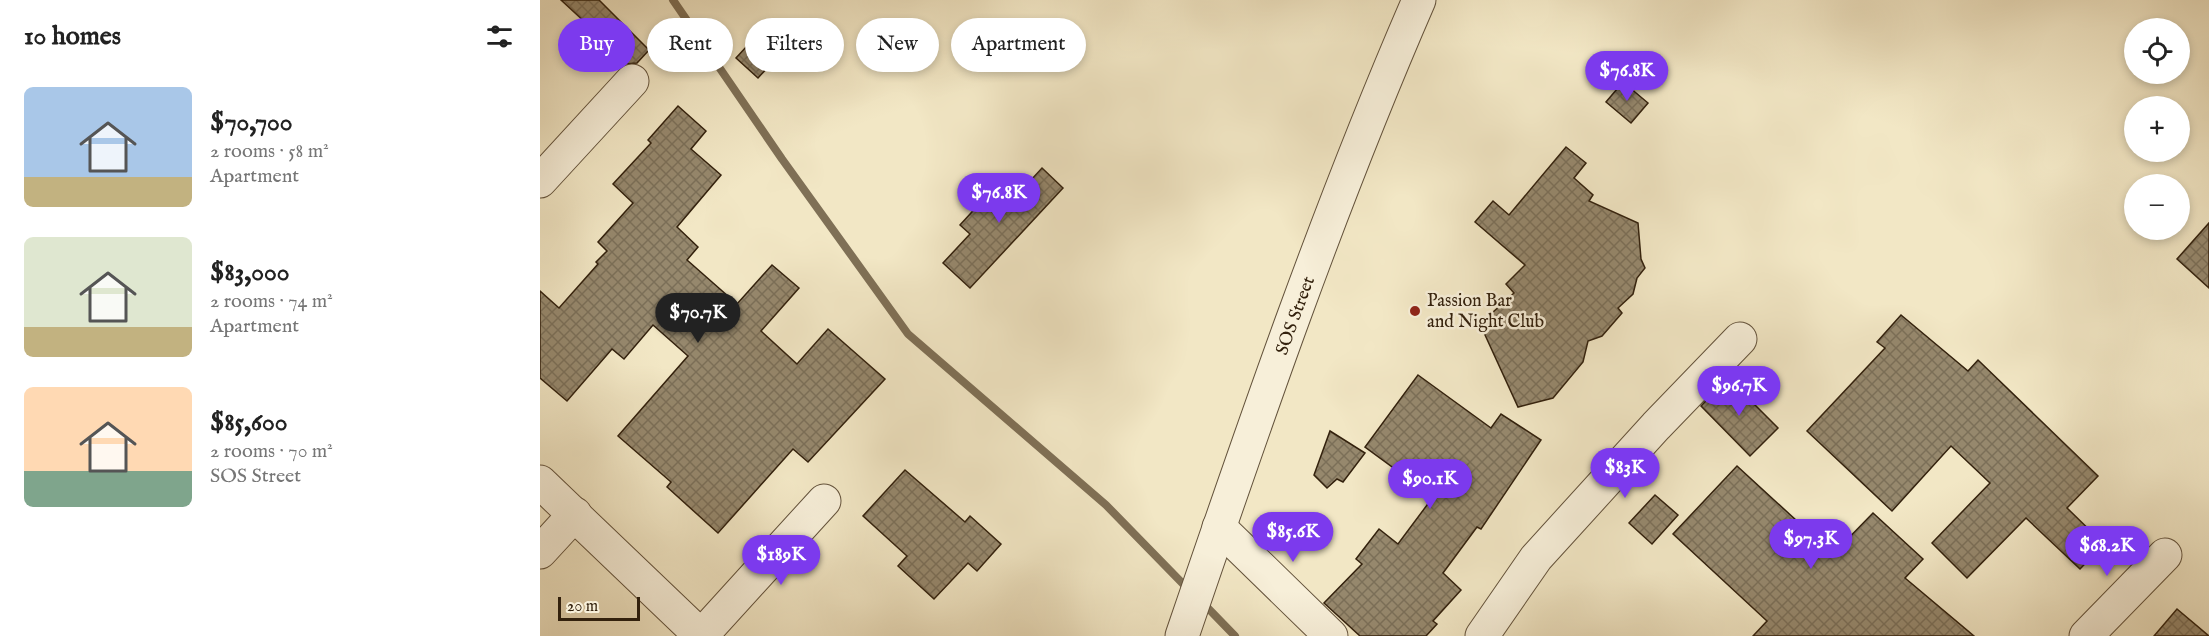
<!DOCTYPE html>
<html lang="en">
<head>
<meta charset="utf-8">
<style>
	:root { --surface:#fff; --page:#f2f2f2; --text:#222; --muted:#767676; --accent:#7c3aed }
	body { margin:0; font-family:"IM FELL English",serif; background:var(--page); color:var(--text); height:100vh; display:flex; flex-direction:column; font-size:22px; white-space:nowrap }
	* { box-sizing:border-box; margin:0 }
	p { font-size:20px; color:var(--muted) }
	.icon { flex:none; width:33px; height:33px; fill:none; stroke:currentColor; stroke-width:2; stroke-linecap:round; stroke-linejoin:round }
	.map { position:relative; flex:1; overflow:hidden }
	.details { display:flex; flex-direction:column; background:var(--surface); width:540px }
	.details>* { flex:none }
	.top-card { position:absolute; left:18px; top:18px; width:570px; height:54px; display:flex; gap:12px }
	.fabs { position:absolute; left:1584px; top:18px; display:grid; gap:12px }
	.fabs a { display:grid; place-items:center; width:66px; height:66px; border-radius:50%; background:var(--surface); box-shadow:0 3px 9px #0003; font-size:30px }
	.scale { position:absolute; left:18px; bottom:15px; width:82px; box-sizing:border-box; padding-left:6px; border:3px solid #33210d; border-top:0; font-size:16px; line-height:21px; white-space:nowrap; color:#33210d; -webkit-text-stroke:4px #f7efd9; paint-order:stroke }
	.price { position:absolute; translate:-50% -51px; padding:0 14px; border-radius:21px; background:var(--accent); color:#fff; font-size:20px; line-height:39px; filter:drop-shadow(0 2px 3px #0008) }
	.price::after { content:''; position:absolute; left:50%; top:36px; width:18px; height:14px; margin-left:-9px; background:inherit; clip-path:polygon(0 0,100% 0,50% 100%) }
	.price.on { background:#222; color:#fff }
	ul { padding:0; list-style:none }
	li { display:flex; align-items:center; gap:18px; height:150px; padding:0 24px }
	li span { display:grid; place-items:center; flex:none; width:168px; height:120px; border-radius:9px; color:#555 }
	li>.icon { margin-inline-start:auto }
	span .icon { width:72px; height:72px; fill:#fffc; stroke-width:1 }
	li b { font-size:26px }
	h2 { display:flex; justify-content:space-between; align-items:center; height:72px; padding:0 24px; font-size:26px }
	.chip { padding:0 21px; border-radius:27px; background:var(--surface); box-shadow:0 3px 9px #0003; font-size:21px; line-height:54px }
	.chip.on { background:var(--accent); color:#fff }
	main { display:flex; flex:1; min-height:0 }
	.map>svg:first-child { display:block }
</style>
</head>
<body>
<main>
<section class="details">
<h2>10 homes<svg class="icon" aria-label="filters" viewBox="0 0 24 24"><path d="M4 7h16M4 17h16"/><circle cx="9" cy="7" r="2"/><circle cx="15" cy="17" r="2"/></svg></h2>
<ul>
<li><span style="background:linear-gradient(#a9c7e8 75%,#c2b280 0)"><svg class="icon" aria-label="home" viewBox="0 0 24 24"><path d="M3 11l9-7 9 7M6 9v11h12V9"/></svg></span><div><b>$70,700</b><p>2 rooms · 58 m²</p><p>Apartment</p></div></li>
<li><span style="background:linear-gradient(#dfe7d0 75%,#c2b280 0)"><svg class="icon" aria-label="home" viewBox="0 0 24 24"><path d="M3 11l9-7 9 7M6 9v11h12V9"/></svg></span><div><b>$83,000</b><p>2 rooms · 74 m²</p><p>Apartment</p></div></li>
<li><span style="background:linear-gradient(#ffd9b3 70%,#7fa58c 0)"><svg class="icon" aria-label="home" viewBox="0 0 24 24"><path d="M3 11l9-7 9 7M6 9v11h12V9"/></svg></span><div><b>$85,600</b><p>2 rooms · 70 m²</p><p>SOS Street</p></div></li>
</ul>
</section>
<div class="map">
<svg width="1669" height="636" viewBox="0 0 1669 636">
	<defs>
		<pattern id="building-cross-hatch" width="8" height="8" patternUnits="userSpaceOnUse" patternTransform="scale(1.5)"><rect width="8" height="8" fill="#96886d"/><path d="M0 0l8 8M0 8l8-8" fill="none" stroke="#7b6f58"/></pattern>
	</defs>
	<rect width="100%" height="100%" fill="#f2e7c5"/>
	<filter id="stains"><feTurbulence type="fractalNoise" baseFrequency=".00333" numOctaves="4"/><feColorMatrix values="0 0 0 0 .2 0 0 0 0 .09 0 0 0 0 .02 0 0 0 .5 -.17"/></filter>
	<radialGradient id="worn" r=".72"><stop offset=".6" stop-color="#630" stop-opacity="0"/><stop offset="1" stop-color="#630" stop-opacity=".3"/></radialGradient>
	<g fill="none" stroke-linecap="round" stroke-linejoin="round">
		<g stroke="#7f7056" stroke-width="8">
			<path d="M133,0L242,159L368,334L566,505L649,590"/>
			<path d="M661,601L695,636"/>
		</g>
	</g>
	<g fill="url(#building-cross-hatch)" stroke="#33210d" stroke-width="1.5">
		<path d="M21,0H59L109,50L97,63L85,64L71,51L74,49Z"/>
		<path d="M219,33L241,53L218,78L196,58Z"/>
		<path d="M1083,82L1108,103L1091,123L1066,102Z"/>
		<path d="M138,106L166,131L151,149L181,175L137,227L158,247L147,260L197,304L232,265L259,288L221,331L257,364L288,329L345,379L268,462L253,449L178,533L127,487L131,482L78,436L148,356L113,325L84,359L72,349L27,401L0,378V291L19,308L58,264L56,262L67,251L58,242L93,203L73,184L111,143L108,140Z"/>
		<path d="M1026,147L1046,163L1034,178L1053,195L1049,201L1098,223L1101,259L1105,268L1097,278L1093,294L1078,308L1082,313L1062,336L1048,341L1043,362L1013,398L978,407L940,324L974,293L966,284L985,265L935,222L953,201L969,215Z"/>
		<path d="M502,168L523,188L430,288L403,263L430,234L420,225L464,177L480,192Z"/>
		<path d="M1669,223V288L1637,259Z"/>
		<path d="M1361,315L1428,371L1438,360L1558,476L1527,508L1564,544L1540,569L1486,518L1427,578L1392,543L1450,483L1411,446L1352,511L1267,431L1345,348L1337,342Z"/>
		<path d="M878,375L951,428L961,414L1001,440L941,529L937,527L903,573L921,590L893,621L897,624L886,636H820L784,603L822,564L816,559L839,529L858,544L893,497L825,447Z"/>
		<path d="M1188,378L1238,428L1210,456L1161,406Z"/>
		<path d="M790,431L825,453L803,482L797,479L787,488L774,475Z"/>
		<path d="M1197,466L1293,554L1333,513L1383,559L1365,578L1434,636H1213L1227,621L1133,534Z"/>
		<path d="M365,470L425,522L430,516L461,544L437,571L428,563L394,599L358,566L367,556L323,516Z"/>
		<path d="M1115,495L1138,515L1112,544L1089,523Z"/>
		<path d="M1637,609L1669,636H1614Z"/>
	</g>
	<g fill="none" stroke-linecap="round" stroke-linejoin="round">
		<defs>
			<g id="minor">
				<path d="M0,181L92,81"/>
				<path d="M0,482L161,636"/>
				<path d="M679,527L791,636"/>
				<path d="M0,552L35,514"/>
				<path d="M161,636L284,501"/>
				<path d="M642,636C715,422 789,207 879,0"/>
				<path d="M942,636L996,558L1116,426L1200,339"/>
				<path d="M1546,636L1625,555"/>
			</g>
		</defs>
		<use href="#minor" stroke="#63523b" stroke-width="35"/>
		<use href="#minor" stroke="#f7efd9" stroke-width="33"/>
	</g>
	<circle fill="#8f2418" stroke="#f7efd9" stroke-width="2" cx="875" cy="311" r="6"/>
	<g text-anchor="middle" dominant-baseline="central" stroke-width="5" stroke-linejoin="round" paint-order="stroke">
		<g font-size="18" fill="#33210d" stroke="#f7efd9" text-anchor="start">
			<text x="887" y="301">Passion Bar<tspan x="887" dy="21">and Night Club</tspan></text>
		</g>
		<g font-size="18" fill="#33210d" stroke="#f7efd9">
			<text transform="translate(756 316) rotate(-70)">SOS Street</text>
		</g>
	</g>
	<rect width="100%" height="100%" filter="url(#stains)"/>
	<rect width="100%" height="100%" fill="url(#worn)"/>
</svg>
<div class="fabs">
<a><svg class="icon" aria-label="locate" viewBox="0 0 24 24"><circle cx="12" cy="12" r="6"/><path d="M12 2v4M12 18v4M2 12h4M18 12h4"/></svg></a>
<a>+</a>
<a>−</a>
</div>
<div class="scale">20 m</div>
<b class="price" style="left:1087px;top:102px">$76.8K</b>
<b class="price" style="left:459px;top:224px">$76.8K</b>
<b class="price on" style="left:158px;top:344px">$70.7K</b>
<b class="price" style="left:1199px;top:417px">$96.7K</b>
<b class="price" style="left:1085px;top:499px">$83K</b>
<b class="price" style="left:890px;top:510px">$90.1K</b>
<b class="price" style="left:753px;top:563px">$85.6K</b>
<b class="price" style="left:1271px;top:570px">$97.3K</b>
<b class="price" style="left:1567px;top:577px">$68.2K</b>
<b class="price" style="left:241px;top:586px">$189K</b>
<div class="top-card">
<a class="chip on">Buy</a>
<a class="chip">Rent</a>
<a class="chip">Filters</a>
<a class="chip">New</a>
<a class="chip">Apartment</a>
</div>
</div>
</main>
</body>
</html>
